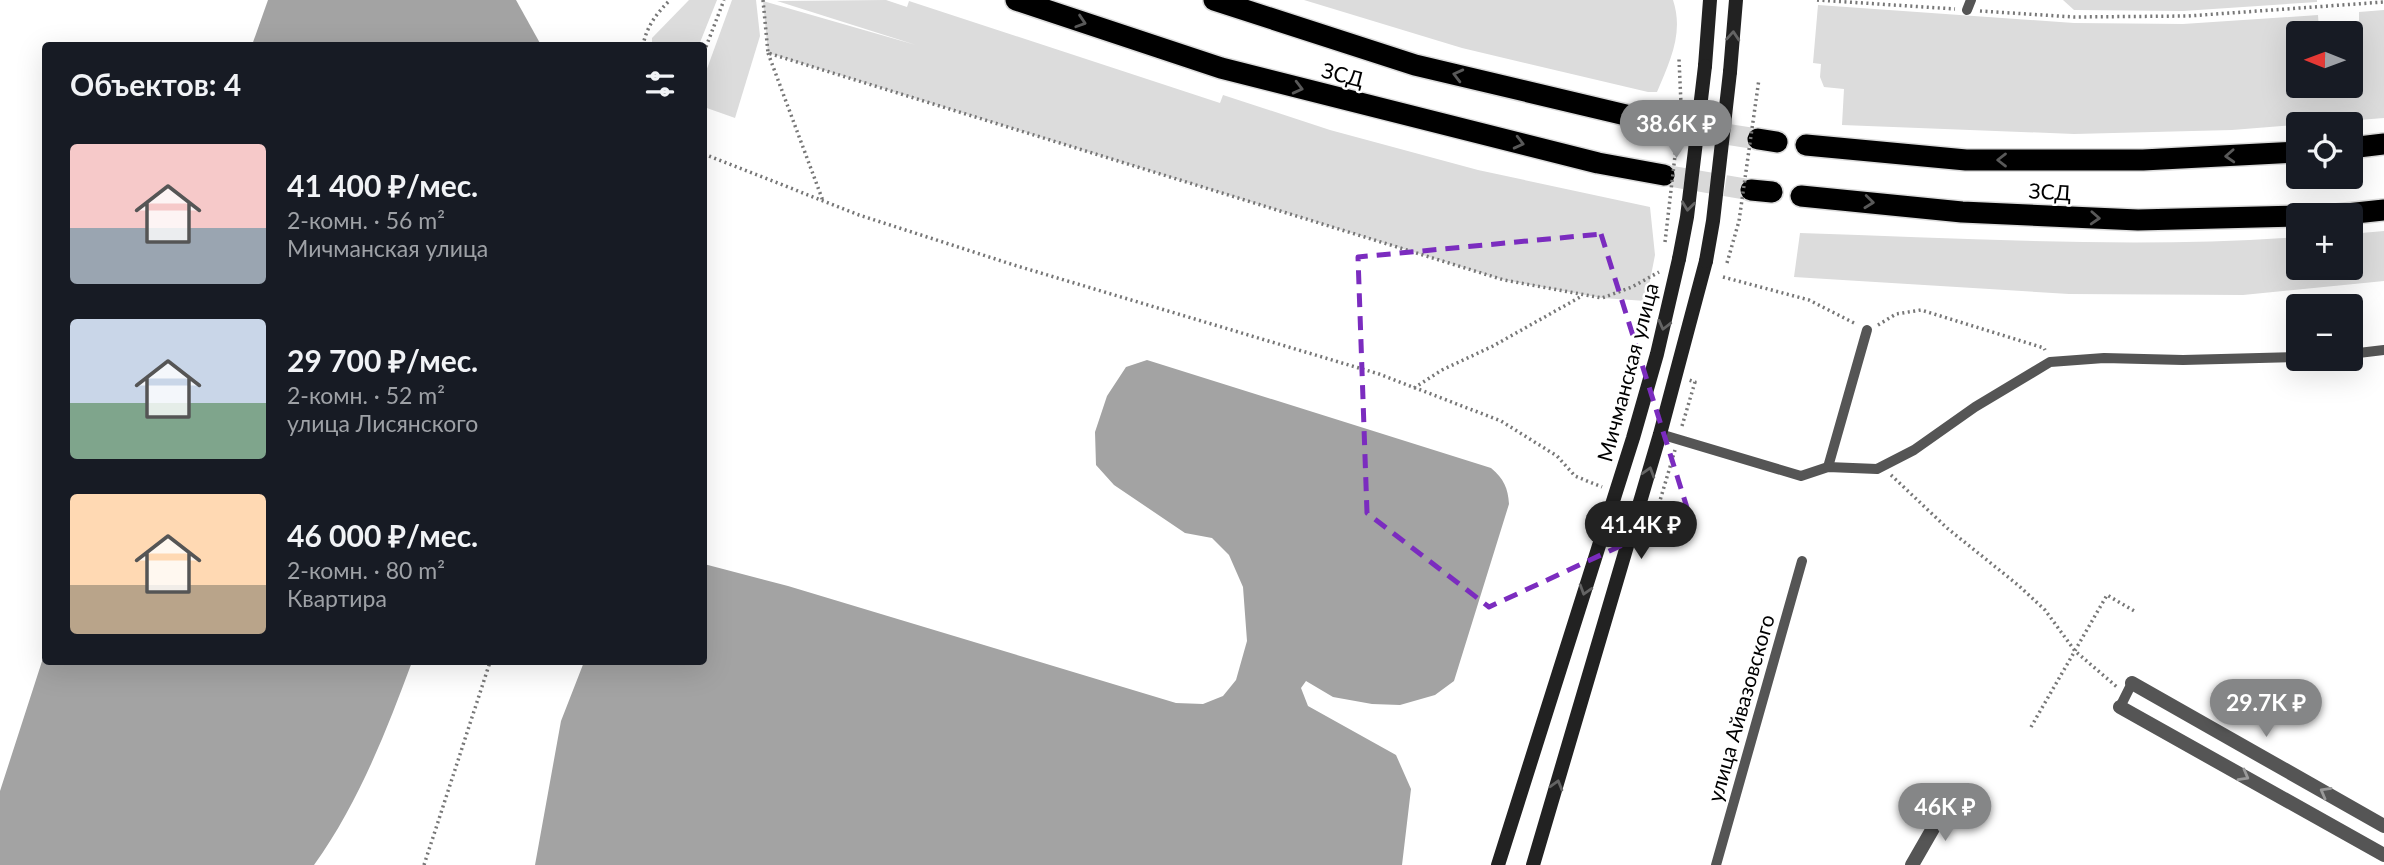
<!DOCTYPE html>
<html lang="ru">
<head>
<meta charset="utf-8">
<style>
	:root { --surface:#171b24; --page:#20242c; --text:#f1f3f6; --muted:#9ea1a6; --accent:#858687 }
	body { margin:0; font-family:Lato,sans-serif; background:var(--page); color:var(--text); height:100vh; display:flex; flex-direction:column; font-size:26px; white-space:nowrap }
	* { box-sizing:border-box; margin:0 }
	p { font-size:23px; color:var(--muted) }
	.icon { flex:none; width:38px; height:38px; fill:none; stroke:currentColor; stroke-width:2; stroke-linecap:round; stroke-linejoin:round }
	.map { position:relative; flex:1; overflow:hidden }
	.drawer { position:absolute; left:42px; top:42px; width:665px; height:623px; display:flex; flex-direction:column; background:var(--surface); border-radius:7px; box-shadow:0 7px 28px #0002 }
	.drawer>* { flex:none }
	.needle { width:46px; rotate:271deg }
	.buttons { position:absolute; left:2286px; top:21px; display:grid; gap:14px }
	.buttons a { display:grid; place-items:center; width:77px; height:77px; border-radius:7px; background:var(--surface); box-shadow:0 7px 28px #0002; font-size:35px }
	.price { position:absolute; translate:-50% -60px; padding:0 16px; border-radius:24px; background:var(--accent); color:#fff; font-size:23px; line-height:46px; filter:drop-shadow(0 2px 4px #0008) }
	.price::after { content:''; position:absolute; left:50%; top:42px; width:21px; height:16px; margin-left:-10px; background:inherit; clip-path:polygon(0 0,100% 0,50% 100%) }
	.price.active { background:#222; color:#fff }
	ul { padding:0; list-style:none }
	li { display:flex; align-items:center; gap:21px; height:175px; padding:0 28px }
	li span { display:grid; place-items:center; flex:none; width:196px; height:140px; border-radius:7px; color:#555 }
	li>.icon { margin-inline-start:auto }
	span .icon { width:84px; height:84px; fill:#fffc; stroke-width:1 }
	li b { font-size:30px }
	h2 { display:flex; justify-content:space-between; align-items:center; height:84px; padding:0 28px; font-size:30px }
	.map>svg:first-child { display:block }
</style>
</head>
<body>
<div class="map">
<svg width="2384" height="865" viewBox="0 0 2384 865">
	<rect width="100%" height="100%" fill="#fff"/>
	<g fill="#dcdcdc" fill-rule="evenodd">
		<path d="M689,0H717L699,45H652V38Z"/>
		<path d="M732,0H756L760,36L735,118L704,107V77Z"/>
		<path d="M886,0L907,7L909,1L1220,103L1223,95L1330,130L1478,170L1650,207L1655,255L1646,301L1602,298L1504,280L768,53L763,1L916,45L777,1Z"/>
		<path d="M1304,0H1673C1684,33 1670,61 1657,92H1648L1462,48Z"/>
		<path d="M2063,0H2317V2L2183,11L2074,10Z"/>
		<path d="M1818,5L2074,23L2183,24L2318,15L2319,30L2359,27V12L2384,10V118L2232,130L2074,134L1842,125L1844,89L1824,87L1820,77L1821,64L1813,63ZM2298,33H2350V86H2298Z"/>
		<path d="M2384,231V281L2243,295L2069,294L1794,277L1800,233C1965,238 2133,249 2298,237V268H2350V234Z"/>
	</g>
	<g fill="#a3a3a3">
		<path d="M268,0H516L541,45H252Z"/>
		<path d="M1147,360L1491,468C1504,479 1508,488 1509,504L1454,681L1435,695L1400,705L1372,704L1333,697L1306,681L1301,688L1308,706L1396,755L1411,789L1402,865H535L561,721L584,662H704V564L788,586L1176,703L1203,704L1223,696L1236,680L1247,641L1243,587L1229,555L1212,538L1185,533L1114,485L1096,465L1095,432L1107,396L1126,367Z"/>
		<path d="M45,652L46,662H412C386,732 358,804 314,865H0V791Z"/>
	</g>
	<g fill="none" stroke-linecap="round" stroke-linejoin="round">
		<g stroke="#d9d9d9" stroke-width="21" stroke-dasharray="21 10" stroke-linecap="butt">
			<path d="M1668,125L1758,139"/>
			<path d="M1664,175L1751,190"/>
		</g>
		<defs>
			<g id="motorway">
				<path d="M1016,0L1221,68L1598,163L1664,175"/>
				<path d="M1214,0L1415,65L1668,125"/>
				<path d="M1758,139L1777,142"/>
				<path d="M1806,145L1966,160H2143L2298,152"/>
				<path d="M2350,148L2384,144"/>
				<path d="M1751,190L1772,192"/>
				<path d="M1801,196L1962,212L2138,220L2298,216"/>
				<path d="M2337,215L2384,210"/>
			</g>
		</defs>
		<use href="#motorway" stroke="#dbdbdb" stroke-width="24"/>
		<g stroke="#777" stroke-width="3.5" stroke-dasharray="2 3.5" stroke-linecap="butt">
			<path d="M763,0L768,53L1504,280L1602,298L1632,287L1659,272"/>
			<path d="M1817,0L1955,9"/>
			<path d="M1980,11L2074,17L2188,16L2384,2"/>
			<path d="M643,46C646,27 657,13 670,0"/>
			<path d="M704,52L724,0"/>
			<path d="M768,53L823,201"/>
			<path d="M704,154L859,215L1014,265L1379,374L1501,421L1557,456L1575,476L1602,487"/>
			<path d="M1723,277L1809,300L1856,324"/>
			<path d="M1878,325L1896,314L1921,310L2044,348L2045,350"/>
			<path d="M1414,388L1442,370L1493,346L1582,296"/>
			<path d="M1682,426L1695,382L1689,380"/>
			<path d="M1891,475L1947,528L2018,585L2045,610L2075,651L2117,687"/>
			<path d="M1653,503L1659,504L1675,450"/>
			<path d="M2031,727L2107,595L2136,612"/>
			<path d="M424,865L490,662"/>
		</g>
		<g stroke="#555" stroke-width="10">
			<path d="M1967,10L1971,0"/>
			<path d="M2350,354L2384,350"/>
			<path d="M1660,434L1801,476L1828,467L1877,469L1914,450L1975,407L2050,362L2104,358L2183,360L2298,357"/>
			<path d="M1828,467L1867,330"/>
			<path d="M2120,707L2132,683"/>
			<path d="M1716,865L1802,561"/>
		</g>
		<g stroke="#555" stroke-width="14">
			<path d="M2132,683L2384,826"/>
			<path d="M2120,707L2384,855"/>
			<path d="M1912,865L1947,804"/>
		</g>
		<g stroke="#222" stroke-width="14">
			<path d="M1705,66L1710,0"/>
			<path d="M1730,72L1736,0"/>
			<path d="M1498,865L1633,438L1657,354L1679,259"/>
			<path d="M1533,865L1660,434L1706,261"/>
		</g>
		<use href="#motorway" stroke="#000" stroke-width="21"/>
		<g stroke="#777" stroke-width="3.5" stroke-dasharray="2 3.5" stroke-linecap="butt">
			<path d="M1665,242L1681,104L1679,59"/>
			<path d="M1727,263L1739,221L1759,79"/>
		</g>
		<g stroke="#222" stroke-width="14">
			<path d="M1679,259L1687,217L1705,66"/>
			<path d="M1706,261L1713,221L1730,72"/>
		</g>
	</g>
	<defs><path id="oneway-chevron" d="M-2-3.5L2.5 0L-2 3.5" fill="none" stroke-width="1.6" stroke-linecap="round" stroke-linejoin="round" transform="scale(1.75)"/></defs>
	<g stroke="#595959">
		<use href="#oneway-chevron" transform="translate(1081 22) rotate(18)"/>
		<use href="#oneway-chevron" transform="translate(1458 75) rotate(-166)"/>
		<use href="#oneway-chevron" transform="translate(1298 88) rotate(14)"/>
		<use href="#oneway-chevron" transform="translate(1519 143) rotate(14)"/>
		<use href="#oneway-chevron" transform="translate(2230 156) rotate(177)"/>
		<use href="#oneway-chevron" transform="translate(2002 160) rotate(-180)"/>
		<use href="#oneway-chevron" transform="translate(1869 202) rotate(6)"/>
		<use href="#oneway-chevron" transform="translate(2095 218) rotate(3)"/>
	</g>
	<g stroke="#646464">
		<use href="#oneway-chevron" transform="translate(1733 36) rotate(-86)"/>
		<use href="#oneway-chevron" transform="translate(1688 206) rotate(97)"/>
		<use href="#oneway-chevron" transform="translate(1664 325) rotate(104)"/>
		<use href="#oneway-chevron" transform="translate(1649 472) rotate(-73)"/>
		<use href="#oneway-chevron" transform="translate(1585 590) rotate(107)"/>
		<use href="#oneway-chevron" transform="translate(1557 785) rotate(-74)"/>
	</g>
	<g stroke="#999">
		<use href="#oneway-chevron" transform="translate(2244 776) rotate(29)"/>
		<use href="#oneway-chevron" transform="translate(2325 792) rotate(-151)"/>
	</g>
	<path fill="none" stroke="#7b2cbf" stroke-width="5" stroke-dasharray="14 9" stroke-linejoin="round" d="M1601,234L1689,514L1489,607L1367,513L1358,257Z"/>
	<g text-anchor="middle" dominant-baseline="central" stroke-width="5" stroke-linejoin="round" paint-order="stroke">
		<g font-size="21" fill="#000" stroke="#fff">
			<text transform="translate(1343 74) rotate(14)">ЗСД</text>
			<text transform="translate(2050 191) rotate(3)">ЗСД</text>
			<text transform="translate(1627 372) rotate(-75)">Мичманская улица</text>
			<text transform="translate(1740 708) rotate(-74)">улица Айвазовского</text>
		</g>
	</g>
</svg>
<div class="buttons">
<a><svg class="needle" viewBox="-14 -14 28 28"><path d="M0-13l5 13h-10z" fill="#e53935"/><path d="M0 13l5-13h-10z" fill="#9ea1a6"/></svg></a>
<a><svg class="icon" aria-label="locate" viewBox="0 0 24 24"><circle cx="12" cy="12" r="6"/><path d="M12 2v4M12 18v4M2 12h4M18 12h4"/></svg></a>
<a>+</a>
<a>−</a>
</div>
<b class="price" style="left:1676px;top:160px">38.6K ₽</b>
<b class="price active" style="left:1641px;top:561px">41.4K ₽</b>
<b class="price" style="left:2266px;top:739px">29.7K ₽</b>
<b class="price" style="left:1945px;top:843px">46K ₽</b>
<section class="drawer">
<h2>Объектов: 4<svg class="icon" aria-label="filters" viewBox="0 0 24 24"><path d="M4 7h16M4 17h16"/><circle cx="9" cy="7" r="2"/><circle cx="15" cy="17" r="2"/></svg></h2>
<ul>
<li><span style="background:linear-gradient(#f6c9c9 60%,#9aa5b1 0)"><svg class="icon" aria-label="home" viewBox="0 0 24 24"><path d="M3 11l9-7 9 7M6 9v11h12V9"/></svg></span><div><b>41 400 ₽/мес.</b><p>2-комн. · 56 m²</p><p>Мичманская улица</p></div></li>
<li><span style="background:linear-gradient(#c9d6e8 60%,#7fa58c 0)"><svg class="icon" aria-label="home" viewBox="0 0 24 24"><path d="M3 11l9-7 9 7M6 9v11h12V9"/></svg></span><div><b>29 700 ₽/мес.</b><p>2-комн. · 52 m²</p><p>улица Лисянского</p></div></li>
<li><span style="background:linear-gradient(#ffd9b3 65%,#b9a48a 0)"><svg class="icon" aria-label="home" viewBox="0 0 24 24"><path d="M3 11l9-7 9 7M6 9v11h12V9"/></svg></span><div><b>46 000 ₽/мес.</b><p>2-комн. · 80 m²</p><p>Квартира</p></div></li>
</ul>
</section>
</div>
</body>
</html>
